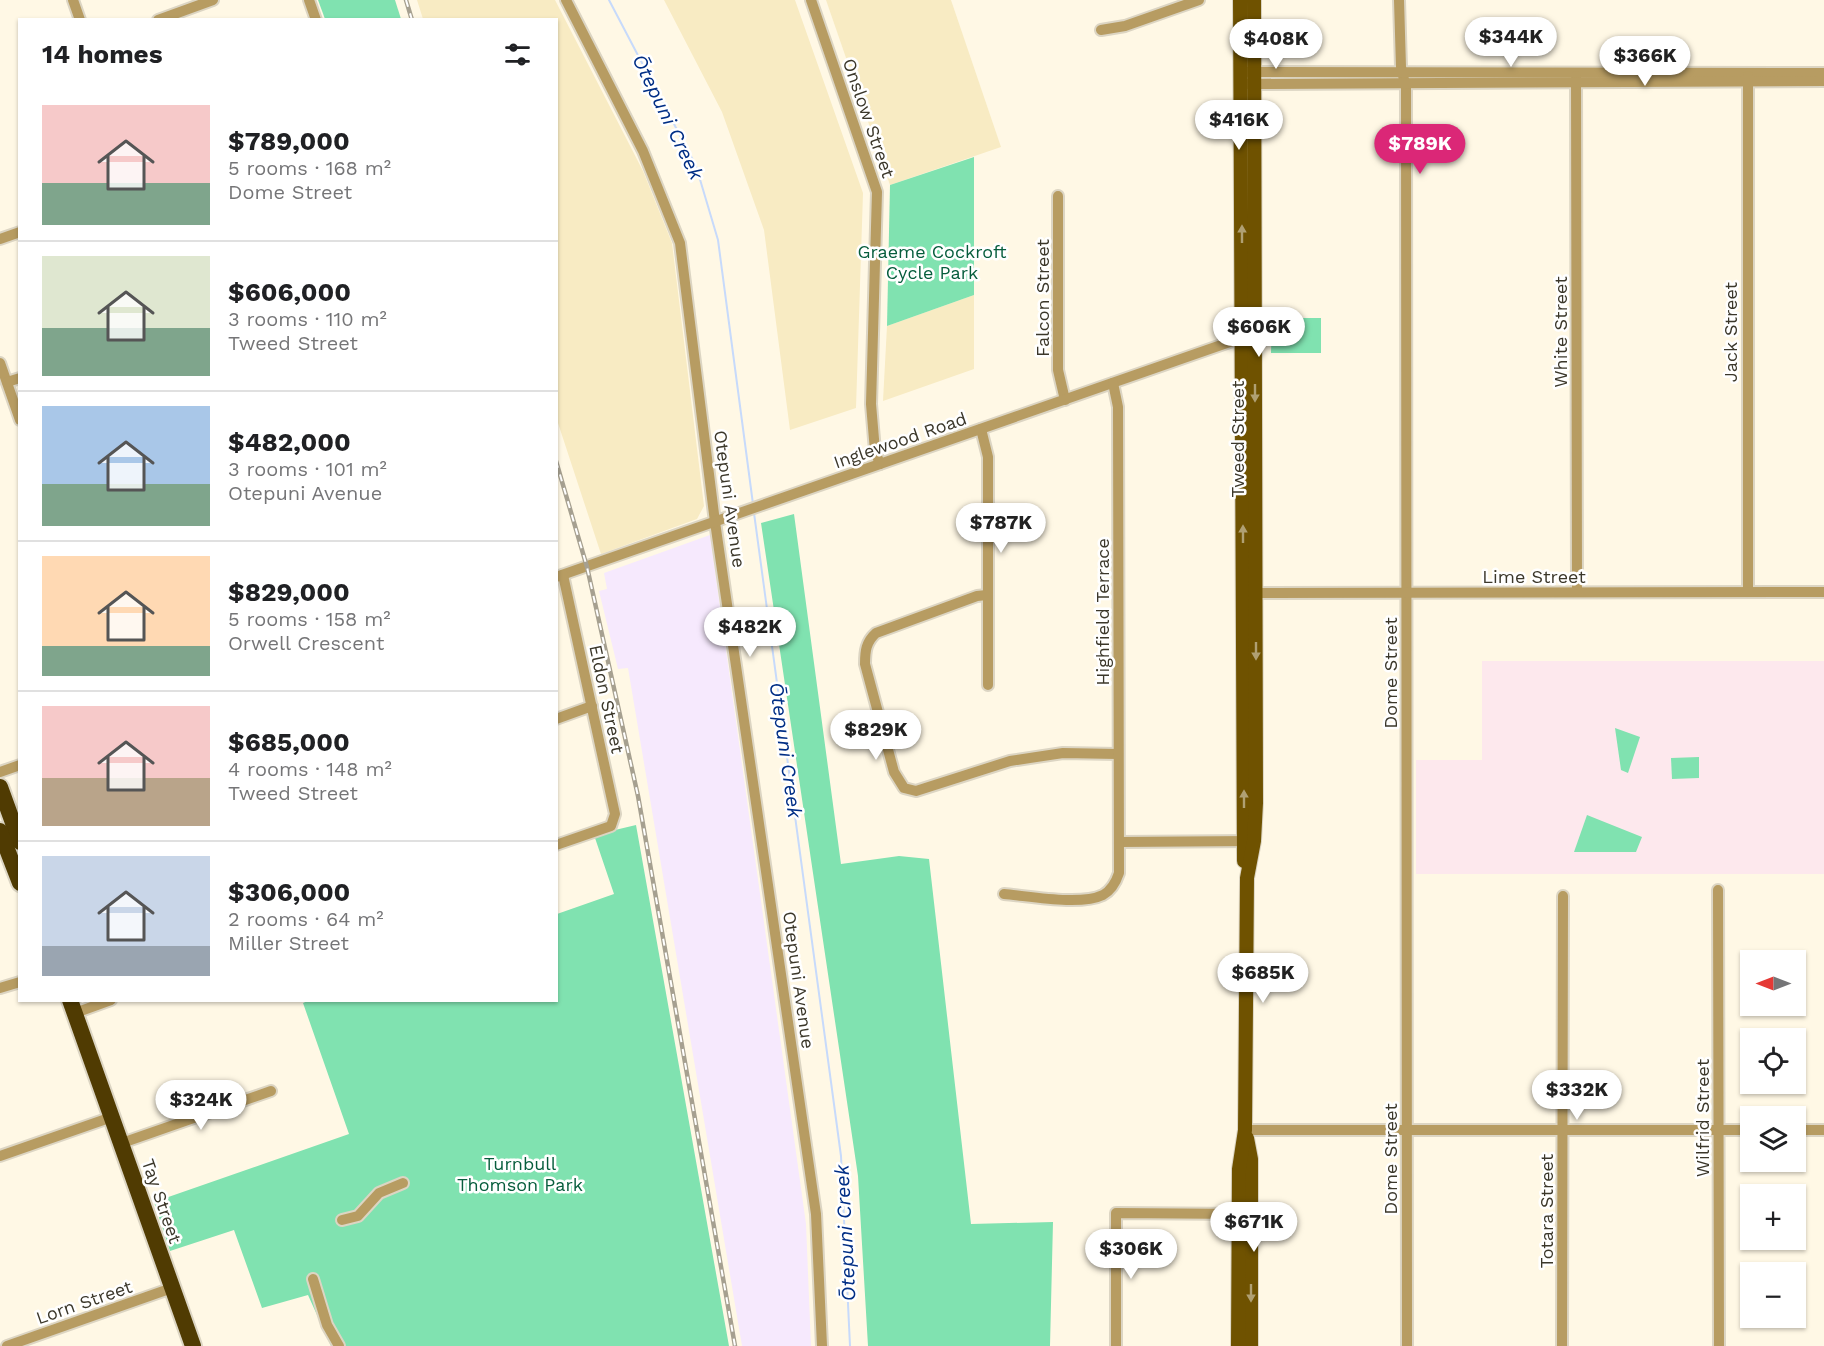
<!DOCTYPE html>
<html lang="en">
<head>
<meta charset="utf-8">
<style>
	:root { --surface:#fff; --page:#f2f2f2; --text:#202124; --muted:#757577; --line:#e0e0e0; --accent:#db2777 }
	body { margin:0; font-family:"Work Sans",sans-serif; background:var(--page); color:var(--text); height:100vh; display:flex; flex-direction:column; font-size:22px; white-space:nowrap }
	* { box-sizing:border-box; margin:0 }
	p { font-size:20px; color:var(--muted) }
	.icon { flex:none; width:33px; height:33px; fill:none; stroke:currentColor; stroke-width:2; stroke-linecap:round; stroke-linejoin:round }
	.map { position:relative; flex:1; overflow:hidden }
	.side { position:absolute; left:18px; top:18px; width:540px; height:984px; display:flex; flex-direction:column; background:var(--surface); border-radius:0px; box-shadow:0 2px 4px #0004 }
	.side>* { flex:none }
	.needle { width:39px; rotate:270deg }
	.tools { position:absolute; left:1740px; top:950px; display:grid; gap:12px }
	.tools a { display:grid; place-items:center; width:66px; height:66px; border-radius:0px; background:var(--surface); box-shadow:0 2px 4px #0004; font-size:30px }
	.price { position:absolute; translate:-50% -51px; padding:0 14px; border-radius:21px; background:#fff; color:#222; font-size:20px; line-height:39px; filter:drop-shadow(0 2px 3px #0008) }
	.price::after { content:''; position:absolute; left:50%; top:36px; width:18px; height:14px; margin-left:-9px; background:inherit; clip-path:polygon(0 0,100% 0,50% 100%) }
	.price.current { background:var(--accent); color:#fff }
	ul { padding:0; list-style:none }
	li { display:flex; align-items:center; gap:18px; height:150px; padding:0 24px }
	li+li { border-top:2px solid var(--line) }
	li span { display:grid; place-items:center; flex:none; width:168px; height:120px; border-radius:0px; color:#555 }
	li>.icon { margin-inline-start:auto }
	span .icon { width:72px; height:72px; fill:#fffc; stroke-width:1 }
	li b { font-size:26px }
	h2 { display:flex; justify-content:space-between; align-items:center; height:72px; padding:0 24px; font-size:26px }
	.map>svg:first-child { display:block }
</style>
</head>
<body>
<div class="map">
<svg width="1824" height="1346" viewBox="0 0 1824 1346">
	<rect width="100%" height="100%" fill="#fff8e5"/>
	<path fill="#f6e9fd" d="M710,535L806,1224L811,1346H742L628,668L618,669L599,591L607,589L604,573Z"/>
	<g fill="#f8ebc3">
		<path d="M417,0H555L643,171L672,243L704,506L697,519L601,554L557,420L556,20L423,19Z"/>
		<path d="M664,0H795L863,193L856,408L790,430L764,230L722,112Z"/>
		<path d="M826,0H951L1001,147L890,185Z"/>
		<path d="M974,295V369L883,401L887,326Z"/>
	</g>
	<path fill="#fde8ed" d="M1482,661H1824V874H1416V760H1482Z"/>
	<g fill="#80e2b0">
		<path d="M318,0H395L401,19H325Z"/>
		<path d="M974,157V295L887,326L890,185Z"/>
		<path d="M1272,318H1321V353H1271Z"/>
		<path d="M794,514L841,864L899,856L929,859L971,1224L1053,1222L1050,1346H868L858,1176L761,523Z"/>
		<path d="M1615,728L1640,737L1628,773L1621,770Z"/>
		<path d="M1699,757V778L1672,779L1671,758Z"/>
		<path d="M1587,815L1642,837L1636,852H1574Z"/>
		<path d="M636,825L729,1346H331L308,1295L262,1308L234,1230L170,1251L154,1202L349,1134L303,1003L310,1000H556L557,914L614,894L594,835Z"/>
	</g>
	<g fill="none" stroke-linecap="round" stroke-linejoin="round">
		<g stroke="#c7dafb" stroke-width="2">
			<path d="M609,0L696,166L718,240L753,504"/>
			<path d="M754,513L841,1156L850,1346"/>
		</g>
		<defs>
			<g id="minor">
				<path d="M73,0L80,20"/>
				<path d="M309,0L316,20"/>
				<path d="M566,0L643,151L680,243L715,522L816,1214L822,1346"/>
				<path d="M811,0L877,192L871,404L875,451L880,464"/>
				<path d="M1399,0L1401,67L1406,88L1407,1346"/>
				<path d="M158,20L213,0"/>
				<path d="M1101,30L1125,26L1199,0"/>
				<path d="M1248,72L1824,73"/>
				<path d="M1576,76L1577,592"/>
				<path d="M1248,84L1824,81"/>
				<path d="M1058,196V370L1065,400"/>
				<path d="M0,239L20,232"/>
				<path d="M0,363L20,420"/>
				<path d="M7,382L20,378"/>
				<path d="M981,429L988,457V685"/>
				<path d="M556,577L1247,336"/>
				<path d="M1748,592V76"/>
				<path d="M1250,593L1824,592"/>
				<path d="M987,595L977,596L876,633C866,642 865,651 865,664L894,772L904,788L916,791L1010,761L1063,753L1118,754"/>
				<path d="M556,719L592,706"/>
				<path d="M0,772L20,765"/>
				<path d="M1120,842L1251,841"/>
				<path d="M556,845L611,826L615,814L563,575"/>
				<path d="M1718,890L1719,1346"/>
				<path d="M1004,894C1029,896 1080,906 1103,895C1112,890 1116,882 1119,873L1118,407L1113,383"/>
				<path d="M0,988L20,982"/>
				<path d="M75,1013L111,1000"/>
				<path d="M1245,1130H1750"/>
				<path d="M1796,1130H1824"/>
				<path d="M122,1143L271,1091"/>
				<path d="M0,1156L112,1117"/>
				<path d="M342,1220L358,1216L379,1193L403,1183"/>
				<path d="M313,1279L327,1325L339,1346"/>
				<path d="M7,1346L172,1288"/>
				<path d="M1116,1346V1213L1244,1214"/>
				<path d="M1562,1346L1563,896"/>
			</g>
			<g id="major">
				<path d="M1240,0L1244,861"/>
				<path d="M1247,1138L1251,1159V1346"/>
				<path d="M1238,1346L1239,1169L1245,1130L1247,878L1254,841L1256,803L1254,0"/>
			</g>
			<g id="highway">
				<path d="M0,787L20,842"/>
				<path d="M0,831L20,883"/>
				<path d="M70,1000L193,1346"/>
			</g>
		</defs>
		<use href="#minor" stroke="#dcd5c3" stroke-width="14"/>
		<use href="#major" stroke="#dcd5c3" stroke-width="16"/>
		<use href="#highway" stroke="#dcd5c3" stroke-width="20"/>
		<use href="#minor" stroke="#b79c62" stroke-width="10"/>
		<use href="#major" stroke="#6f5200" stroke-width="14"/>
		<use href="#highway" stroke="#503b02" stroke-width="16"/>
		<defs>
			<g id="rail">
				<path d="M406,0L412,20"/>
				<path d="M556,461L587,567L638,796L735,1346"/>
			</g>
		</defs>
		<use href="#rail" stroke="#a6a090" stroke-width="4.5"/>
		<use href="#rail" stroke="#fff" stroke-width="2" stroke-dasharray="7" stroke-linecap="butt"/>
	</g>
	<defs><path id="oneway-solid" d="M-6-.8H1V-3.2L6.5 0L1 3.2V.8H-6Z" transform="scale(1.5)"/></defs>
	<g fill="#b0a073">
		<use href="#oneway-solid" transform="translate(1242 234) rotate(-90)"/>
		<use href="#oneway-solid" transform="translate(1255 393) rotate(90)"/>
		<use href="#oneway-solid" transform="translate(1243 534) rotate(-90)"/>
		<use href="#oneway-solid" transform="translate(1256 651) rotate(90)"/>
		<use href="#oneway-solid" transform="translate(1244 799) rotate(-90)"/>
		<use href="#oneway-solid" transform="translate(1251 1293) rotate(90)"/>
	</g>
	<g text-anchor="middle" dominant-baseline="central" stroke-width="5" stroke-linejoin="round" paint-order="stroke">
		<g font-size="18" fill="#3b372a" stroke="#fff">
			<text transform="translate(869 118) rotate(71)">Onslow Street</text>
			<text transform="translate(1042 298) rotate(-90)">Falcon Street</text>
			<text transform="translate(1560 332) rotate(-90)">White Street</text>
			<text transform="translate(1730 332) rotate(-90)">Jack Street</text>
			<text transform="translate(1237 439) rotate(-90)">Tweed Street</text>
			<text transform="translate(900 440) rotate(-19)">Inglewood Road</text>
			<text transform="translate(730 499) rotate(82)">Otepuni Avenue</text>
			<text x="1534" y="576">Lime Street</text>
			<text transform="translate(1102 612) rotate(-90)">Highfield Terrace</text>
			<text transform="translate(1390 673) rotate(-90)">Dome Street</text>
			<text transform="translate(607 699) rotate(78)">Eldon Street</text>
			<text transform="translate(799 980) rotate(82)">Otepuni Avenue</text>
			<text transform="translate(1702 1118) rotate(-90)">Wilfrid Street</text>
			<text transform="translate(1390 1159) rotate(-90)">Dome Street</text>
			<text transform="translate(162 1201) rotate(71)">Tay Street</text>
			<text transform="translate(1546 1211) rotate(-90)">Totara Street</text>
			<text transform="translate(84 1302) rotate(-19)">Lorn Street</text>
		</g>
		<g font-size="18" fill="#065d3c" stroke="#fff">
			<text x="932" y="251">Graeme Cockroft<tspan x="932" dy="21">Cycle Park</tspan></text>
			<text x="520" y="1163">Turnbull<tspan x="520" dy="21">Thomson Park</tspan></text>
		</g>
		<g font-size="20" font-style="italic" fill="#002e85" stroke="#fff">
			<text transform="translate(668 117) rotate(64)">Ōtepuni Creek</text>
			<text transform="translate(786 750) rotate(82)">Ōtepuni Creek</text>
			<text transform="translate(845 1233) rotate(-93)">Ōtepuni Creek</text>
		</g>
	</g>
</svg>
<div class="tools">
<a><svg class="needle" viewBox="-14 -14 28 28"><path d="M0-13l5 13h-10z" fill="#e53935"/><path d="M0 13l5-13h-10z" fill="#757577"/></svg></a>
<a><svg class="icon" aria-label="locate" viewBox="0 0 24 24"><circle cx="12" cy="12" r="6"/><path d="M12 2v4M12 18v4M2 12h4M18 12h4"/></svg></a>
<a><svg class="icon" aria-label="layers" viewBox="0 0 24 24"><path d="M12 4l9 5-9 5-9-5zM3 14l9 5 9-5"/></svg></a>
<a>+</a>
<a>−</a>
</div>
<b class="price" style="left:1511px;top:68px">$344K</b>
<b class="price" style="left:1276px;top:70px">$408K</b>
<b class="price" style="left:1645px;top:87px">$366K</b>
<b class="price" style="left:1239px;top:151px">$416K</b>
<b class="price current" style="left:1420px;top:175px">$789K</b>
<b class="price" style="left:1259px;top:358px">$606K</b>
<b class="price" style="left:1001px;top:554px">$787K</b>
<b class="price" style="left:750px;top:658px">$482K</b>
<b class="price" style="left:876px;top:761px">$829K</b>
<b class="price" style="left:1263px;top:1004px">$685K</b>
<b class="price" style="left:1577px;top:1121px">$332K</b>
<b class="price" style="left:201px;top:1131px">$324K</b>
<b class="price" style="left:1254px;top:1253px">$671K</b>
<b class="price" style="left:1131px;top:1280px">$306K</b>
<section class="side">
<h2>14 homes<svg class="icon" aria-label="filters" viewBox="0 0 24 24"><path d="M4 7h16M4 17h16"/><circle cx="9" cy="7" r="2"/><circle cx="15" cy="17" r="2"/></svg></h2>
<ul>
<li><span style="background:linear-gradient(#f6c9c9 65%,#7fa58c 0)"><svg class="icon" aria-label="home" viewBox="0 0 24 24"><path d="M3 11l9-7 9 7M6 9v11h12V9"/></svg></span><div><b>$789,000</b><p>5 rooms · 168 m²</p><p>Dome Street</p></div></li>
<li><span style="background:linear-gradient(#dfe7d0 60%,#7fa58c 0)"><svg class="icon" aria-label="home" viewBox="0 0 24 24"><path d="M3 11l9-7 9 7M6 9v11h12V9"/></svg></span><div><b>$606,000</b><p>3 rooms · 110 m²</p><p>Tweed Street</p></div></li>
<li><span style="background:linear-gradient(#a9c7e8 65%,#7fa58c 0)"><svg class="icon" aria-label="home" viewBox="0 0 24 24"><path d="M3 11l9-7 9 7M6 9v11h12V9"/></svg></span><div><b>$482,000</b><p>3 rooms · 101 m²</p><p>Otepuni Avenue</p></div></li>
<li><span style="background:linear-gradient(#ffd9b3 75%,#7fa58c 0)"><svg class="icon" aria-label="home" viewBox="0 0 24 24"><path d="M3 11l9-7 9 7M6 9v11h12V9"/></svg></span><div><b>$829,000</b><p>5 rooms · 158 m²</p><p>Orwell Crescent</p></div></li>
<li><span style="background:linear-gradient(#f6c9c9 60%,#b9a48a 0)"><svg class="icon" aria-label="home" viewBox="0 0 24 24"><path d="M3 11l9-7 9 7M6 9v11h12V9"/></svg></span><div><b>$685,000</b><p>4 rooms · 148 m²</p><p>Tweed Street</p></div></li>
<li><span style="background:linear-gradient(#c9d6e8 75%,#9aa5b1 0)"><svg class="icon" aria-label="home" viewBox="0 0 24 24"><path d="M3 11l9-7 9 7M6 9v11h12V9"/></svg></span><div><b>$306,000</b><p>2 rooms · 64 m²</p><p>Miller Street</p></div></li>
</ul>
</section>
</div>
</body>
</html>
